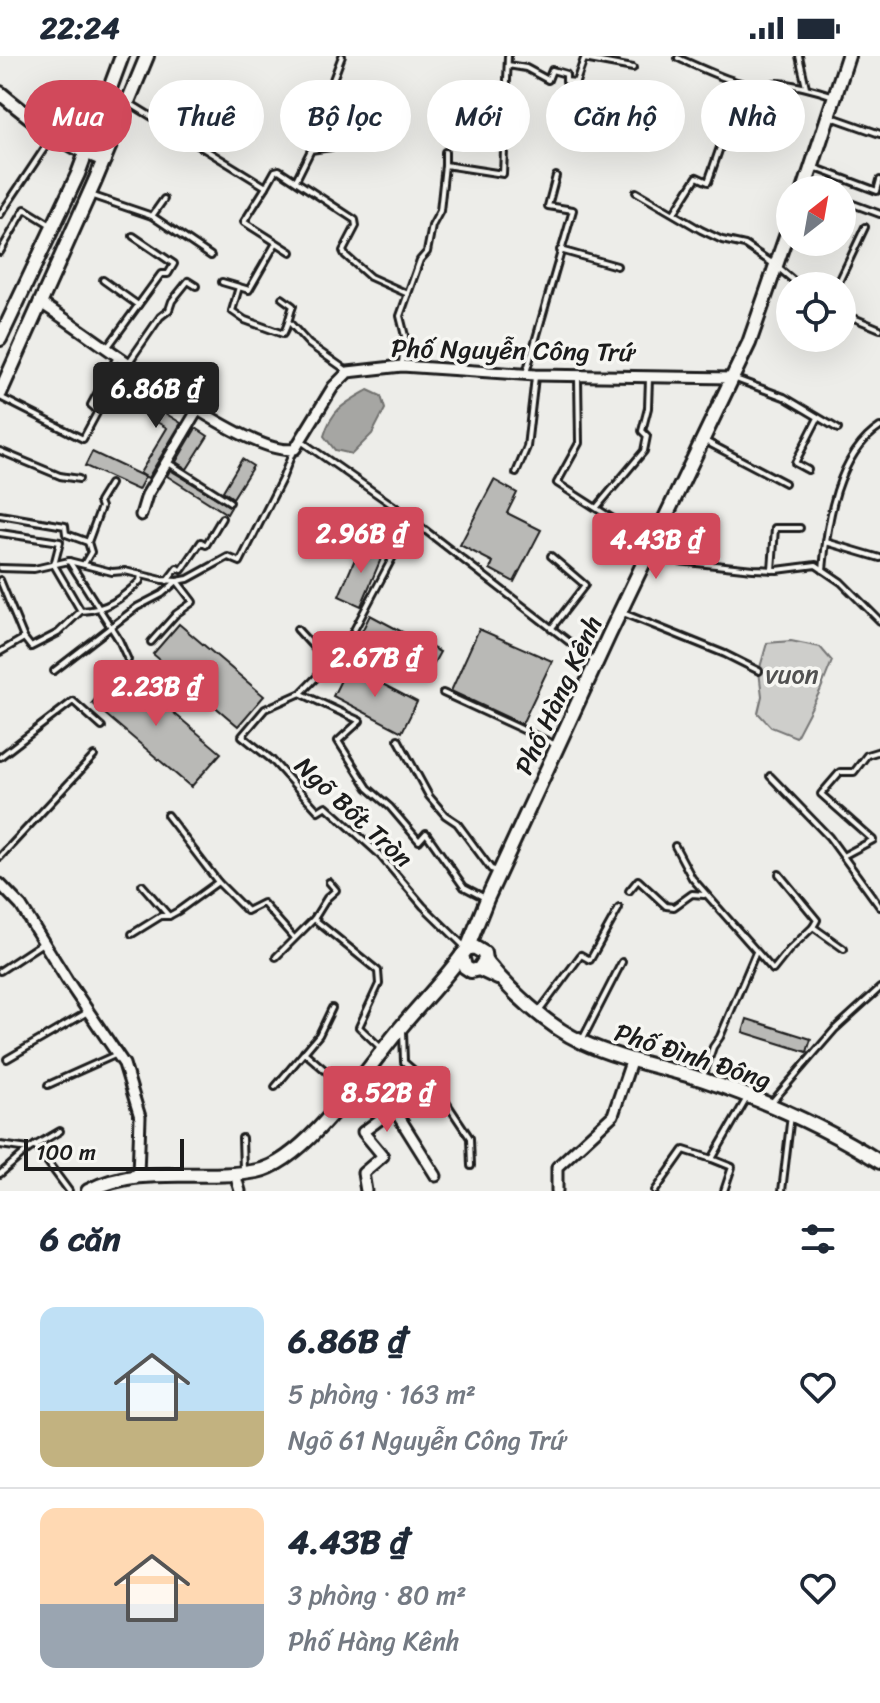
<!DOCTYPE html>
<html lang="vi">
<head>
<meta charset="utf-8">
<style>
	:root { --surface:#fff; --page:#f2f2f3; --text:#1f2937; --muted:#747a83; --line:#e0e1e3; --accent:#d1495b }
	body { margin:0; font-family:Sriracha,sans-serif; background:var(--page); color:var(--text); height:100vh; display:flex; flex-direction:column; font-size:30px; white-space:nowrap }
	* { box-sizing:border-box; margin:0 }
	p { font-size:26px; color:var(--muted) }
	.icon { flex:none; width:44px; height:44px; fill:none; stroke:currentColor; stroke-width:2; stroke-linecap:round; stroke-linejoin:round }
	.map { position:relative; height:1135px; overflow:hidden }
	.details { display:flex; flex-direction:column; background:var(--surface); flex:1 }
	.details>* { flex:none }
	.hud { position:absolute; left:24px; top:24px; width:832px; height:72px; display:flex; gap:16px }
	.needle { width:52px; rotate:31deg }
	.buttons { position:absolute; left:776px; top:120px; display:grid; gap:16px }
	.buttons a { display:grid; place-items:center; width:80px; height:80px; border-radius:50%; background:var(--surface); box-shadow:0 8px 32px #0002; font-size:40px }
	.scale { position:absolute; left:24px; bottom:20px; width:160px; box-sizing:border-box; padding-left:8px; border:4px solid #1c1c1c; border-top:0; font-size:22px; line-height:28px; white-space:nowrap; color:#1c1c1c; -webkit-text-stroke:6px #f6f6f2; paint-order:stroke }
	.price { position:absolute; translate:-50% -68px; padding:0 18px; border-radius:8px; background:var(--accent); color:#fff; font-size:26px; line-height:52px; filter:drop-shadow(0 2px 4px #0008) }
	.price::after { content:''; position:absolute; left:50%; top:48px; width:24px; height:18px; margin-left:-12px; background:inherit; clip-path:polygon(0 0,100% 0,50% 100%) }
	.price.active { background:#222; color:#fff }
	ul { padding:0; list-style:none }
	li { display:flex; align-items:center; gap:24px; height:200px; padding:0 40px }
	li+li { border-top:2px solid var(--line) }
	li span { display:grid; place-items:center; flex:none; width:224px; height:160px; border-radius:16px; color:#555 }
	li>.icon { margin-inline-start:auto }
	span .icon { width:96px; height:96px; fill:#fffc; stroke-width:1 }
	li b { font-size:34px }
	h2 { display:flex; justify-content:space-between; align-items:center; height:96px; padding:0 40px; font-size:34px }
	.chip { padding:0 28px; border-radius:36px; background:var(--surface); box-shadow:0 8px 32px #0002; font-size:28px; line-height:72px }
	.chip.active { background:var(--accent); color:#fff }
	.status { display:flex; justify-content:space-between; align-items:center; height:56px; padding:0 40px; background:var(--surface); direction:ltr }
	.status svg { height:22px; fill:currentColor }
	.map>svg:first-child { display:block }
</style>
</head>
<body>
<div class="status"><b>22:24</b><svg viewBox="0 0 49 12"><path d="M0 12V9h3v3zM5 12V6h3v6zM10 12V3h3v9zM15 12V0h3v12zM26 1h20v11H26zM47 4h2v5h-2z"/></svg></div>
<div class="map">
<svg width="880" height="1135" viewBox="0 0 880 1135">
	<rect width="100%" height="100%" fill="#edede9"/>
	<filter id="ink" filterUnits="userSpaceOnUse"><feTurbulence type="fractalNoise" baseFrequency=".0125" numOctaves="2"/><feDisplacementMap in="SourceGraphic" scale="16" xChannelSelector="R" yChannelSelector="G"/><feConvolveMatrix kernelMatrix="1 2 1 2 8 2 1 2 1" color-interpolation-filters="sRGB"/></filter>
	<g filter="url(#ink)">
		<path fill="#cececb" stroke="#757574" stroke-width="2" d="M791,585L820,591L832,605L820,635L796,681L771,671L758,657L762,640L759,615L767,587Z"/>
		<path fill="#a6a6a3" stroke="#6f6f6d" stroke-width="2" d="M368,334L381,340L385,353L372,378L352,398L335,394L324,380C332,353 345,347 368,334Z"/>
		<g fill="#b9b9b6" stroke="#1c1c1c" stroke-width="2">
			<path d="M134,338L181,367L148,422L140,417L167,372L128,349Z"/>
			<path d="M196,372L208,380L187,413L176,406Z"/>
			<path d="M92,396L145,421L138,434L85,410Z"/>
			<path d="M242,403L253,410L233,442L223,435Z"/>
			<path d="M170,414L231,451L227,458L167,420Z"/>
			<path d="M494,424L517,437L507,457L541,474L514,526L490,513L493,506L460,489Z"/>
			<path d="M361,489L383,498L361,550L339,540Z"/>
			<path d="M370,559L440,596L428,618L359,581Z"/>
			<path d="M179,568L264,640L238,670L153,598Z"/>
			<path d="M479,573L552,605L522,668L451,635Z"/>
			<path d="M348,610L417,646L402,676L333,640Z"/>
			<path d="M121,612L221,697L191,731L92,647Z"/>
			<path d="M747,963L811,983L807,996L743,976Z"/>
		</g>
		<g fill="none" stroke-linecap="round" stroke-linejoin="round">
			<defs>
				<g id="lane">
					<path d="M799,0L806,31"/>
					<path d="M678,2C701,12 737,30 763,31C768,31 770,28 775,27C787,26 819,35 831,39"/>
					<path d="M508,9L526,12L548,24L552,14L566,18V25L576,26L584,3L633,12"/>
					<path d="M131,48L266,131L275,115L279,114L355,164L356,170L343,195L345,199L370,221L408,238"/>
					<path d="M829,60L880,78"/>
					<path d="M464,77L506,76"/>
					<path d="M445,109V96"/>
					<path d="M813,111L877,135L880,124"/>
					<path d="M296,124L311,94L331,91L338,40L331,29L342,0"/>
					<path d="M266,131L244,166L291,196"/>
					<path d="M636,136L701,174L722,184L745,189L775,209L800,230"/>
					<path d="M90,139L152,160L211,200"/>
					<path d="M842,144L880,158"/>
					<path d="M674,157L697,121L708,126L726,74"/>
					<path d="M0,159L52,81"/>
					<path d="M152,160L164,143"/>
					<path d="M560,194L617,210"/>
					<path d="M0,196L25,153L51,169"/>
					<path d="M103,224L138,249"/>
					<path d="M222,226L239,231L232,255L245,264L283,278C289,268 289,260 293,250L282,242"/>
					<path d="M837,230L865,171"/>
					<path d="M239,231L249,234L276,187"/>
					<path d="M842,257L880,273"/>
					<path d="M290,267L309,288L346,314"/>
					<path d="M107,292L161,218H168L174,208L133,180"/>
					<path d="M129,306L160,261L169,254L172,245L188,225L196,230"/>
					<path d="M402,307L405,280L400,260L420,204L427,196L432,170L440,155L445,109L503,118L508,0"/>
					<path d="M526,317L573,154L548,150L556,120"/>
					<path d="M578,322L579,387L557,427L652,488"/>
					<path d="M733,322L784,341L838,373"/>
					<path d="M0,341L83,383L98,355L91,349L117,301"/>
					<path d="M301,385L394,450L595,606"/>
					<path d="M705,385L785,427"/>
					<path d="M0,395L60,420L79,423"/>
					<path d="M167,406L230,446"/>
					<path d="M808,414L795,407L818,362"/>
					<path d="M516,417L527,391L535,321"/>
					<path d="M597,451L644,395L647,380L642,375L648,352L649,322"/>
					<path d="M0,459L65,470L66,478L88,486"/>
					<path d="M412,465L344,593L301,637L265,653L242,680L272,704L318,755L326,750L378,797L423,850L465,891"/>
					<path d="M0,477L60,486L54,509L81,555"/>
					<path d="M826,486L880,502"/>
					<path d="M650,502L753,513L777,514L816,509L841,526L880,565"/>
					<path d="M69,505L119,584L128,604"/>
					<path d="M84,508L91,496L88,486L101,451L99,446L110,428"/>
					<path d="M0,512L34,513L69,505L112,516L125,515L162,524L177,525L188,523L228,501L240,506L282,423L293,395"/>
					<path d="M772,514L775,472H800"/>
					<path d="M823,514C827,466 837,399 880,371"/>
					<path d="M0,524L24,582L31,591L58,577L81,555C107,554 121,543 140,525L141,518"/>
					<path d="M167,525L177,512L182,514L201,486L206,489L222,462"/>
					<path d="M623,557L725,598L759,615"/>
					<path d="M297,573L330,609"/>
					<path d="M551,573L585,529L551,500"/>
					<path d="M0,596L24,582"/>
					<path d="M54,615L137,551L162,538L177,525L193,546L176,558L151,586"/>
					<path d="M443,637L556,689"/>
					<path d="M302,638L360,665L338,685L368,732L390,751L419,785L426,777L464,831L485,842"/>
					<path d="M398,683L429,740L445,759L457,767L491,813L498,815"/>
					<path d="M0,701L73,645L102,671"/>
					<path d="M770,720L829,781L880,851"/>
					<path d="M167,759L218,826L247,855L263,847L294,882"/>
					<path d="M675,790L692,822L773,914L789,894L813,871L844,893"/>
					<path d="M843,800L873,784L821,738L840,716H854L867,699L880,695"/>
					<path d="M0,801L94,700"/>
					<path d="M779,818L817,864L813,871"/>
					<path d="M142,829L169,860"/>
					<path d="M629,835L638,824L666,850L674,851L692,838L704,839"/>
					<path d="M314,863L378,915L379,928L359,971L381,992"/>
					<path d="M132,878L161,860H169L178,855L218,826"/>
					<path d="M276,901L314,863L327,842L336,834L329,826"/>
					<path d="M0,915L41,888"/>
					<path d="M538,957L581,899L590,904L619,852"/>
					<path d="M403,975L404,1006L440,1037L470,1082L471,1110"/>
					<path d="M582,984L622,906"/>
					<path d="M304,996L349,1035"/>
					<path d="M7,1003L86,957"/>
					<path d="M703,1021L713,991L720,981L756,896"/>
					<path d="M48,1029L115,999"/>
					<path d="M275,1031L319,979L332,952"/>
					<path d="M772,1046L835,973L880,932"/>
					<path d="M242,1082L243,1114"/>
					<path d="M0,1089L29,1093"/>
					<path d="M35,1089L69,1135"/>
					<path d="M712,1103L732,1111L724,1135"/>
					<path d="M0,1118L29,1093L60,1075"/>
					<path d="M655,1135L684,1094L712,1103L747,1042"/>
					<path d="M782,1135L791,1059"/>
				</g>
				<g id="street">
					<path d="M39,246C85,273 250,405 295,393L333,331L348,316L402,310L535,319L733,322"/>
					<path d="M141,459L147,439L198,353"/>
					<path d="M0,828L21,850L67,924L124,1008L140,1061L138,1119"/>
					<path d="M363,1022L394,1053"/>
					<path d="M235,1118L240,1135"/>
					<path d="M366,1135L363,1117L383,1100L363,1076L394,1053L436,1120"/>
					<path d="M557,1135V1111L613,1059L632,1003"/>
				</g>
				<g id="secondary">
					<path d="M0,37C35,66 61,87 104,104"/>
					<path d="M28,59L38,61L109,91"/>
					<path d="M804,134L848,0"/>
					<path d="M0,283L78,118L122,0"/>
					<path d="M0,337L95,125L147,0"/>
					<path d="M467,893L487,843L609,579L749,287L790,169"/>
					<path d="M485,904C509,934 547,970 582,986C621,1004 664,1011 704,1024C766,1045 825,1071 880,1106"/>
					<path d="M479,913L485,904L484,897L474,891L467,893L462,899L465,911L471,915L479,913L498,922"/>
					<path d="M88,1135C142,1107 200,1126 257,1115C307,1105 369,1009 402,970C422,946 444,924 462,899"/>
				</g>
			</defs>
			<use href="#lane" stroke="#1c1c1c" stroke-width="10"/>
			<use href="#street" stroke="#1c1c1c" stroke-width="15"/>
			<use href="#secondary" stroke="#1c1c1c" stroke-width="18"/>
			<use href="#lane" stroke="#f6f6f2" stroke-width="4"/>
			<use href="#street" stroke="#f6f6f2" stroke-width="9"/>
			<use href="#secondary" stroke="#f6f6f2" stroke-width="12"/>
		</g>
	</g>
	<g text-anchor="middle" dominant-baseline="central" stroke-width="7" stroke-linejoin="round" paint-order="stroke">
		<g font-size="26" fill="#1c1c1c" stroke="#f6f6f2">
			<text transform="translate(513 294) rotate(1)">Phố Nguyễn Công Trứ</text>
			<text transform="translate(558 639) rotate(-65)">Phố Hàng Kênh</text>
			<text transform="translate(354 756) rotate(43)">Ngõ Bốt Tròn</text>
			<text transform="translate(693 1000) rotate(18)">Phố Đình Đông</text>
		</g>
		<g font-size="26" fill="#515151" stroke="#f6f6f2">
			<text x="792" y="618">vuon</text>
		</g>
	</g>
</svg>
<div class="buttons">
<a><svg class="needle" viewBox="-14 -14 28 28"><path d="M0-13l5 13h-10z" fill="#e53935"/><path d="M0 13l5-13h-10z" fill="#747a83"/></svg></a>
<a><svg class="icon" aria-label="locate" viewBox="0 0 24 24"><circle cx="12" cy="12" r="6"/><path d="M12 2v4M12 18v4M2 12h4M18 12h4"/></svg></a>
</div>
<div class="scale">100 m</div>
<b class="price active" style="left:156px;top:374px">6.86B ₫</b>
<b class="price" style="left:361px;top:519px">2.96B ₫</b>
<b class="price" style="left:656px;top:525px">4.43B ₫</b>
<b class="price" style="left:375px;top:643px">2.67B ₫</b>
<b class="price" style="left:156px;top:672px">2.23B ₫</b>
<b class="price" style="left:387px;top:1078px">8.52B ₫</b>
<div class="hud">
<a class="chip active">Mua</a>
<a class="chip">Thuê</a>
<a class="chip">Bộ lọc</a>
<a class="chip">Mới</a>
<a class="chip">Căn hộ</a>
<a class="chip">Nhà</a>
</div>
</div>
<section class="details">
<h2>6 căn<svg class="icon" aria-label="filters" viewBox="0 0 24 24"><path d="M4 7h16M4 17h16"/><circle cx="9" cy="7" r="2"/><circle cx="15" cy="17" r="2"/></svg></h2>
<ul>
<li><span style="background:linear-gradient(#bfe0f5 65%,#c2b280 0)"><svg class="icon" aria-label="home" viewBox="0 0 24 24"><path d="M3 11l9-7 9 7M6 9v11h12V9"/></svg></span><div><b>6.86B ₫</b><p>5 phòng · 163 m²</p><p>Ngõ 61 Nguyễn Công Trứ</p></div><svg class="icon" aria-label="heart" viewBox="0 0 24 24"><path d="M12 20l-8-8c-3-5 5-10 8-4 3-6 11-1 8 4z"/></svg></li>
<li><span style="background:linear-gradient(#ffd9b3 60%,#9aa5b1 0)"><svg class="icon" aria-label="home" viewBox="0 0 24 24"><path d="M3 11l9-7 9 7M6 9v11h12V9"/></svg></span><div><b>4.43B ₫</b><p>3 phòng · 80 m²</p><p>Phố Hàng Kênh</p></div><svg class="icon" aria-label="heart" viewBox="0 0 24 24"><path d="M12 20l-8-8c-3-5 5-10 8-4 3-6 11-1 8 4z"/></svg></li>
</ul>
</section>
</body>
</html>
